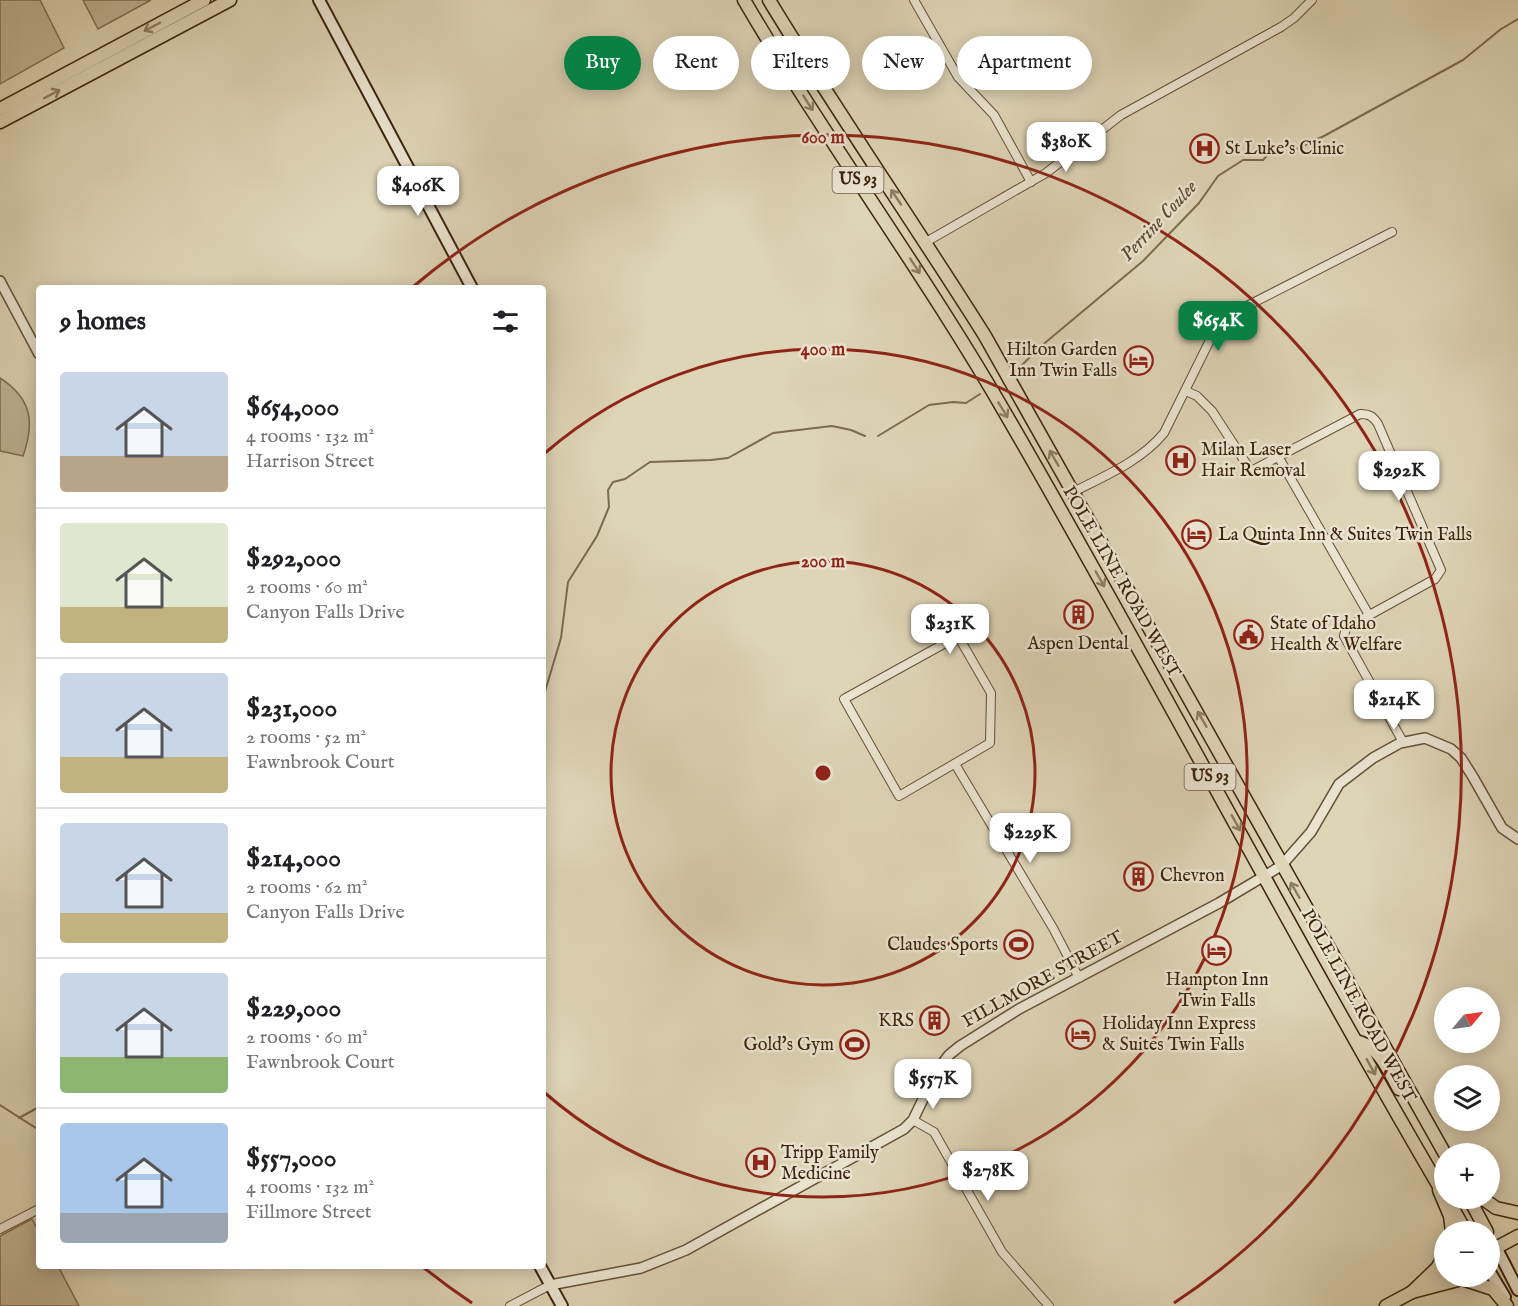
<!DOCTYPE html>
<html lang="en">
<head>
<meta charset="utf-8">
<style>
	:root { --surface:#fff; --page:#f2f2f2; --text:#202124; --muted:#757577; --line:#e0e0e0; --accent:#0b8043 }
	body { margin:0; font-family:"IM FELL English",serif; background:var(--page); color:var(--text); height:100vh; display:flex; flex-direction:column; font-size:22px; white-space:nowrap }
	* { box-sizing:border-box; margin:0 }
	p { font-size:20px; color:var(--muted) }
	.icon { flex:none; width:33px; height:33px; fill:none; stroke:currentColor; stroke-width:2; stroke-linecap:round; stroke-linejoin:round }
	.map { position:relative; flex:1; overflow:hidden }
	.drawer { position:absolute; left:36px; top:285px; width:510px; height:984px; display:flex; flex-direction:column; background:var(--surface); border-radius:6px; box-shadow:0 3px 15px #0003 }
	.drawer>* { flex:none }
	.top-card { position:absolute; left:564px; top:36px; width:570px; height:54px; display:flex; gap:12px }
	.needle { width:39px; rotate:61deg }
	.buttons { position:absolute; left:1434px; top:987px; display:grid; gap:12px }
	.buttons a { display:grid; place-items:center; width:66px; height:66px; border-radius:50%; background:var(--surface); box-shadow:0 3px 15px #0003; font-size:30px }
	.price { position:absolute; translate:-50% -51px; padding:0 14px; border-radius:12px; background:#fff; color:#222; font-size:20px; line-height:39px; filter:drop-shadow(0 2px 3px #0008) }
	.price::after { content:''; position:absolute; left:50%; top:36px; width:18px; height:14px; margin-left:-9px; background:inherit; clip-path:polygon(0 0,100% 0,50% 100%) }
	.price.selected { background:var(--accent); color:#fff }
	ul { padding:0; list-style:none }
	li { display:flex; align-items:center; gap:18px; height:150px; padding:0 24px }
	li+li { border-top:2px solid var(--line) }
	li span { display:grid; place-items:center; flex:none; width:168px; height:120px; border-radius:6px; color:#555 }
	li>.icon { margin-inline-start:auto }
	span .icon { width:72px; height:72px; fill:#fffc; stroke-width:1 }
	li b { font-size:26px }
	h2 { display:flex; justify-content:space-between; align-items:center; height:72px; padding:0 24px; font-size:26px }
	.tag { padding:0 21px; border-radius:27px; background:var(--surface); box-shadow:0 3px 15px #0003; font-size:21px; line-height:54px }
	.tag.selected { background:var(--accent); color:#fff }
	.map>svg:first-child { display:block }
</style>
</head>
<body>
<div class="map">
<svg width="1518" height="1306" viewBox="0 0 1518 1306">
	<rect width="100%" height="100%" fill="#ded4b6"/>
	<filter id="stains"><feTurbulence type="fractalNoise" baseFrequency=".00333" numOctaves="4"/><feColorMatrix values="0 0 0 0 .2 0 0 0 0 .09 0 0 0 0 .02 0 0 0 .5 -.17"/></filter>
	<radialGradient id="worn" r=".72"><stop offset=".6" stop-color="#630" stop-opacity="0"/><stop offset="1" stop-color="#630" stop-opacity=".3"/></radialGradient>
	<g fill="#c2b699" stroke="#7f6d52" stroke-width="1.5">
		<path d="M0,0H40L64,48L0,84Z"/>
		<path d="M83,0H151L98,29Z"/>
		<path d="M0,378C32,399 35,422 23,456L0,451Z"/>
		<path d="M32,1219L39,1232V1266H58L79,1306H0V1236Z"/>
	</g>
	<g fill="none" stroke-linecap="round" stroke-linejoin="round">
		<g stroke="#7c6a4f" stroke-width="2">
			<path d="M1018,369L1040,347L1143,261L1199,203L1218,176L1243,160H1263C1274,148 1277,143 1294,150L1324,136L1463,60L1501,29L1518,19"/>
			<path d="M878,436L929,405L953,402L966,403L980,394"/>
			<path d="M543,698L561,638L568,582L597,536L609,507L608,490L613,482L625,479L650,462L711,460L728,458L773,433L832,426L851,430L865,436"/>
			<path d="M0,1105L39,1130"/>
			<path d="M19,1118L39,1107"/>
		</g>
		<defs>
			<g id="minor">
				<path d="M914,0L958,77L994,115L1031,182"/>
				<path d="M926,242L1046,173L1121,115L1281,27L1294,18L1312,0"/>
				<path d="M1186,391L1197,396L1212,411L1251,471L1360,414C1369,414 1373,416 1378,424L1441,570L1435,579L1346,628L1344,636L1403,742"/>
				<path d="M1279,458L1369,615"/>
				<path d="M1073,492C1105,476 1141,461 1164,433L1213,334L1235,312L1392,232"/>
				<path d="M958,636L991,693L990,743L899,796L844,699Z"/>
				<path d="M955,764L1053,928L1079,978"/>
				<path d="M913,1120L934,1132L1002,1252L1049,1306"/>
				<path d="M0,1229L39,1209"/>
				<path d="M510,1306L550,1285"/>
			</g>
			<g id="tertiary">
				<path d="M0,281L39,354"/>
				<path d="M550,1285L641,1268L686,1250L904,1129L913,1120L936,1072L949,1055L960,1046L1019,1009L1219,903L1281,866L1311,832L1339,784L1373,758L1400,743L1425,738L1451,749L1461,758L1473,777L1502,828L1518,839"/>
			</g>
			<g id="secondary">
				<path d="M319,0L472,288"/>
				<path d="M1496,1247L1518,1290"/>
				<path d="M540,1266L562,1306"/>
				<path d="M1490,1272L1505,1297"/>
			</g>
			<g id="primary">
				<path d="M0,109L204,0"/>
				<path d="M0,122L230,0"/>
				<path d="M1469,1198L1487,1232"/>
				<path d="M1412,1292L1462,1279L1493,1289L1507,1306"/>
				<path d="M1386,1306L1444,1275"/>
			</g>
			<g id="trunk">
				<path d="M744,0C827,142 926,275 1008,418C1157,675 1294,939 1444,1195"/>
				<path d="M769,0C838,114 914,223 985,336L1445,1154"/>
				<path d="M1356,1041C1380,1046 1388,1070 1399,1089"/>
				<path d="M1439,1190L1450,1216L1452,1232"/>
				<path d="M1482,1198L1496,1208L1518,1213"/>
				<path d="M1452,1207L1466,1232"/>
				<path d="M1490,1251L1518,1236"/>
				<path d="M1412,1292L1437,1268L1444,1256"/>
			</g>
		</defs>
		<use href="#minor" stroke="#645036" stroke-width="10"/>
		<use href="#tertiary" stroke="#645036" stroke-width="12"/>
		<use href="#secondary" stroke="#3c240c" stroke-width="14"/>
		<use href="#primary" stroke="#3c240c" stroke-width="15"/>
		<use href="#trunk" stroke="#3c240c" stroke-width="15"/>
		<use href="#minor" stroke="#eae3d0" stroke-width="8"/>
		<use href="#tertiary" stroke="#eae3d0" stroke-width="9"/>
		<use href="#secondary" stroke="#eae3d0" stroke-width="10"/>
		<use href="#primary" stroke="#ded4b6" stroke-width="12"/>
		<use href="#trunk" stroke="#ded4b6" stroke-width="12"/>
	</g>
	<defs><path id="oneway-shaft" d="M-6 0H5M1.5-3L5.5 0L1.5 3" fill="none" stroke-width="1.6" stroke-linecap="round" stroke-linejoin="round" transform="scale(1.5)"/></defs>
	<g stroke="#8d7c61">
		<use href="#oneway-shaft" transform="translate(152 27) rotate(152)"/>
		<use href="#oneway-shaft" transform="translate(52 94) rotate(-28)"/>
		<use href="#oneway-shaft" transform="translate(808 103) rotate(57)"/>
		<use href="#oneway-shaft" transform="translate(896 197) rotate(-124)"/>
		<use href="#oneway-shaft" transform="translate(915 266) rotate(57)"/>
		<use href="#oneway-shaft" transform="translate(1003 410) rotate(59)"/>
		<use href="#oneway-shaft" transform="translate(1054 458) rotate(-120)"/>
		<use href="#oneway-shaft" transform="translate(1100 579) rotate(60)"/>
		<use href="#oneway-shaft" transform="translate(1202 719) rotate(-120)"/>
		<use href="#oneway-shaft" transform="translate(1236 823) rotate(61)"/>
		<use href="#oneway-shaft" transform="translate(1295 890) rotate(-120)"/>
		<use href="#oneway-shaft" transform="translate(1371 1067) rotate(61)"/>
	</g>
	<g fill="none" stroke="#8f2418" stroke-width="3">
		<circle cx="823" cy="773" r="212"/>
		<path d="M545 453A424 424 0 1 1 545 1093"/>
		<path d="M472 1303A636 636 0 0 1 423 1267M414 286A636 636 0 1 1 1174 1303"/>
	</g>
	<defs>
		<symbol id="hospital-ring" viewBox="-11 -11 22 22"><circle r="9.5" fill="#eae3d0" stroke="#8f2418" stroke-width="1.5"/><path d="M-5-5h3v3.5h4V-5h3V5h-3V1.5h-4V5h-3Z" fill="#8f2418"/></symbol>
		<symbol id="hotel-ring" viewBox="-11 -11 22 22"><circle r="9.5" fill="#eae3d0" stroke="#8f2418" stroke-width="1.5"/><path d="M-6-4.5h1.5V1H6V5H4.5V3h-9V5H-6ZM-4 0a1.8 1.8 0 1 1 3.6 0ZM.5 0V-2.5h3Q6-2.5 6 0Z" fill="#8f2418"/></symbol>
		<symbol id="building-ring" viewBox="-11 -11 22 22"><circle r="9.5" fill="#eae3d0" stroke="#8f2418" stroke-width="1.5"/><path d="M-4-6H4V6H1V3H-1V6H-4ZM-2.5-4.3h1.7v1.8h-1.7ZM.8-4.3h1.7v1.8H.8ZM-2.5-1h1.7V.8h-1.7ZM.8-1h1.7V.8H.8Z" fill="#8f2418"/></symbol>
		<symbol id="civic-ring" viewBox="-11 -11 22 22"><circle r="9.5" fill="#eae3d0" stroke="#8f2418" stroke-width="1.5"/><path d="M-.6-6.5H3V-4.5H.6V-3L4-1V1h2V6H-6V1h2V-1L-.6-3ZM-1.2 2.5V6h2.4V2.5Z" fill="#8f2418"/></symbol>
		<symbol id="stadium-ring" viewBox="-11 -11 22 22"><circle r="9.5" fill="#eae3d0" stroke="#8f2418" stroke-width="1.5"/><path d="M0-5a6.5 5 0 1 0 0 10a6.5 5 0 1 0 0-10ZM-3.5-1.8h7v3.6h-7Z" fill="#8f2418"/></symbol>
	</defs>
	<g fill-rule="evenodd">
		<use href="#hospital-ring" x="1188" y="132" width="33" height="33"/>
		<use href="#hotel-ring" x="1122" y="344" width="33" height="33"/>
		<use href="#hospital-ring" x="1164" y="444" width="33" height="33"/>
		<use href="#hotel-ring" x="1180" y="518" width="33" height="33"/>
		<use href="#building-ring" x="1062" y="598" width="33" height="33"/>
		<use href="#civic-ring" x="1232" y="618" width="33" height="33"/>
		<use href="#building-ring" x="1122" y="860" width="33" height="33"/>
		<use href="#stadium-ring" x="1002" y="928" width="33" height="33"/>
		<use href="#hotel-ring" x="1200" y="934" width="33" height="33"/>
		<use href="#building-ring" x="918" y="1004" width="33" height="33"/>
		<use href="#hotel-ring" x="1064" y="1018" width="33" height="33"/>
		<use href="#stadium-ring" x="838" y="1028" width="33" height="33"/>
		<use href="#hospital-ring" x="744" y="1146" width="33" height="33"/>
	</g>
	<g text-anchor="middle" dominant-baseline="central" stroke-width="5" stroke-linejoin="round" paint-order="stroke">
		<g fill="#eae3d0" stroke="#705d47" stroke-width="1.5">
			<rect x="832.5" y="167" width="51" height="26" rx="4.5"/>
			<rect x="1184.5" y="764" width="51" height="26" rx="4.5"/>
		</g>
		<g font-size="16" font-weight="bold" fill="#3c240c">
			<text x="858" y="180">US 93</text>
			<text x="1210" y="777">US 93</text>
		</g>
		<g font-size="18" fill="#3c240c" stroke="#eae3d0" text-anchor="start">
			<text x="1225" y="149">St Luke's Clinic</text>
			<text x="1117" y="350" text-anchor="end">Hilton Garden<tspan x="1117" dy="21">Inn Twin Falls</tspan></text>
			<text x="1201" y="450">Milan Laser<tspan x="1201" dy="21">Hair Removal</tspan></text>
			<text x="1218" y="535">La Quinta Inn &amp; Suites Twin Falls</text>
			<text x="1270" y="624">State of Idaho<tspan x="1270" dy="21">Health &amp; Welfare</tspan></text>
			<text x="1078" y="644" text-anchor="middle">Aspen Dental</text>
			<text x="1160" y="876">Chevron</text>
			<text x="998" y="945" text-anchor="end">Claudes Sports</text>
			<text x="1217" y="980" text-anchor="middle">Hampton Inn<tspan x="1217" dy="21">Twin Falls</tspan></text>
			<text x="914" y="1021" text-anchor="end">KRS</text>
			<text x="1102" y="1024">Holiday Inn Express<tspan x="1102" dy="21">&amp; Suites Twin Falls</tspan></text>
			<text x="834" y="1045" text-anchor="end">Gold's Gym</text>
			<text x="781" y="1153">Tripp Family<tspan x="781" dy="21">Medicine</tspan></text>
		</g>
		<g font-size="18" fill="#3c240c" stroke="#eae3d0">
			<text transform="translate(1121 582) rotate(60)">POLE LINE ROAD WEST</text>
			<text transform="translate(1043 980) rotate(-29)">FILLMORE STREET</text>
			<text transform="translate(1358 1006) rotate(61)">POLE LINE ROAD WEST</text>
		</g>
		<g font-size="20" font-style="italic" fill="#5c472e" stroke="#eae3d0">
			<text transform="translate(1159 221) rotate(-47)">Perrine Coulee</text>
		</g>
	</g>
	<circle cx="823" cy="773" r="9" fill="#8f2418" stroke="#eae3d0" stroke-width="3"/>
	<g font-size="18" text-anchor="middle" font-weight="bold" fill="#8f2418" stroke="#eae3d0" stroke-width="5" stroke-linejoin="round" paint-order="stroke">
		<text x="823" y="143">600 m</text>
		<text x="823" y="355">400 m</text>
		<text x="823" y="567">200 m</text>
	</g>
	<rect width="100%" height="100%" filter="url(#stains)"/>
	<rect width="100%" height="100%" fill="url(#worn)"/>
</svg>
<div class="buttons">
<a><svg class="needle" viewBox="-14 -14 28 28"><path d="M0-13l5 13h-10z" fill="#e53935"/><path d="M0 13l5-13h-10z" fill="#757577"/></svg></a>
<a><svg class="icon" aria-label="layers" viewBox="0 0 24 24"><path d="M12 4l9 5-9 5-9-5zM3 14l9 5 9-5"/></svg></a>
<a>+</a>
<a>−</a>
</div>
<b class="price" style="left:1066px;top:173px">$380K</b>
<b class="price" style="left:418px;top:217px">$406K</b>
<b class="price selected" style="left:1218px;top:352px">$654K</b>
<b class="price" style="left:1399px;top:502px">$292K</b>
<b class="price" style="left:950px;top:655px">$231K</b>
<b class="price" style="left:1394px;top:731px">$214K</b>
<b class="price" style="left:1030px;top:864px">$229K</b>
<b class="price" style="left:933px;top:1110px">$557K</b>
<b class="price" style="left:988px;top:1202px">$278K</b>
<div class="top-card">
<a class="tag selected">Buy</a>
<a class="tag">Rent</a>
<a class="tag">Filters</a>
<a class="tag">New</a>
<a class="tag">Apartment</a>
</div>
<section class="drawer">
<h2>9 homes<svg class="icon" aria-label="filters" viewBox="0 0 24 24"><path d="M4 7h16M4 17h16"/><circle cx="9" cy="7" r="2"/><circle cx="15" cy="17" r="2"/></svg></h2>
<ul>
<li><span style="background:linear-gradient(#c9d6e8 70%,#b9a48a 0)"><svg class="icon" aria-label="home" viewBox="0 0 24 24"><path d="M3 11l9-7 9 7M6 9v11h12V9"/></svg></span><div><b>$654,000</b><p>4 rooms · 132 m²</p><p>Harrison Street</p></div></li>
<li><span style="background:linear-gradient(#dfe7d0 70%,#c2b280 0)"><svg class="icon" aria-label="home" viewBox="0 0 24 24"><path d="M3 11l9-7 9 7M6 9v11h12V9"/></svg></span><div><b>$292,000</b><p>2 rooms · 60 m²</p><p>Canyon Falls Drive</p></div></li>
<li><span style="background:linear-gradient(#c9d6e8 70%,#c2b280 0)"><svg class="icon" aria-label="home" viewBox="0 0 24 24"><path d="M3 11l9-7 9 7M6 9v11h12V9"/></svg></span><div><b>$231,000</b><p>2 rooms · 52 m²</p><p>Fawnbrook Court</p></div></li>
<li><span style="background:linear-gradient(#c9d6e8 75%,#c2b280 0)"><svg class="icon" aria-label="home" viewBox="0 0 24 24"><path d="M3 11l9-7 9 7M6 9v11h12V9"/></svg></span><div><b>$214,000</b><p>2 rooms · 62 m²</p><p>Canyon Falls Drive</p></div></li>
<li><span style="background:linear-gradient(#c9d6e8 70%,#8fb573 0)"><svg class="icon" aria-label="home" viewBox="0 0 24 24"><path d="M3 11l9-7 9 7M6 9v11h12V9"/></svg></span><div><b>$229,000</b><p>2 rooms · 60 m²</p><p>Fawnbrook Court</p></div></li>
<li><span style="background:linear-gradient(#a9c7e8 75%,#9aa5b1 0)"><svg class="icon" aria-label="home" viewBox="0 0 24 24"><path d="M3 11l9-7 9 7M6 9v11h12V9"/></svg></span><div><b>$557,000</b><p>4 rooms · 132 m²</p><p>Fillmore Street</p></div></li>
</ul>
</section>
</div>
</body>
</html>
